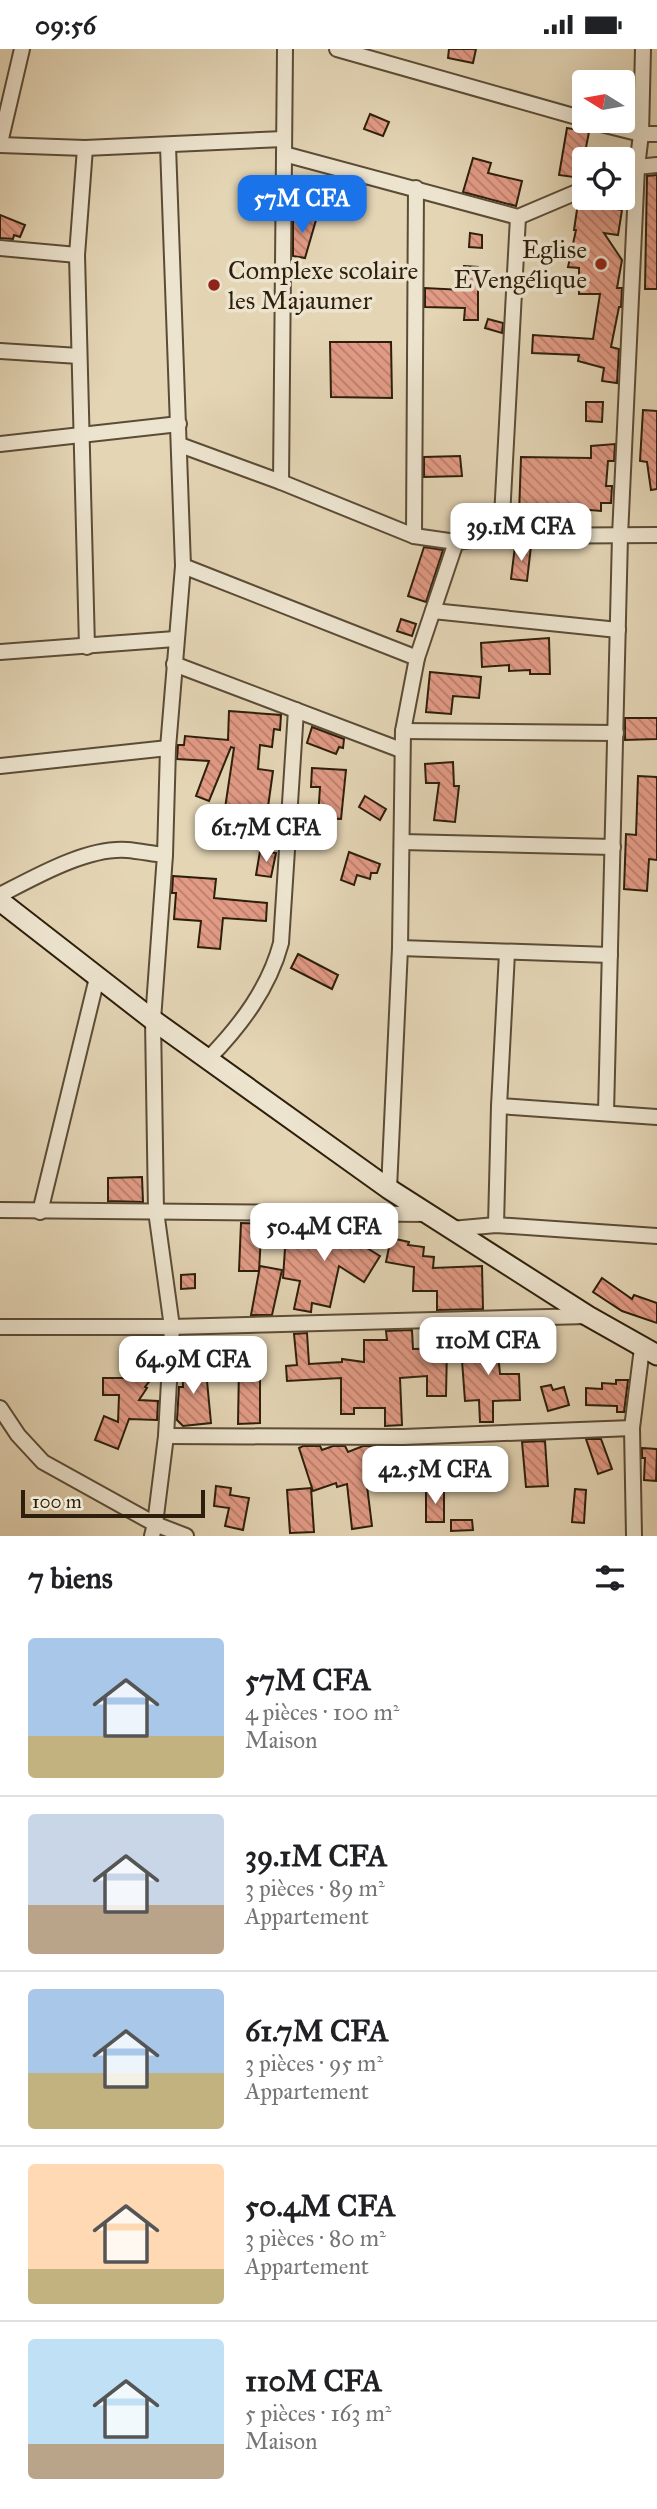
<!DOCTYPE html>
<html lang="fr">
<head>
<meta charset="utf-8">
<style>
	:root { --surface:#fff; --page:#f2f2f2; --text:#202124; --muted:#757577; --line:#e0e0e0; --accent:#1a73e8 }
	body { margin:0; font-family:"IM FELL Great Primer",serif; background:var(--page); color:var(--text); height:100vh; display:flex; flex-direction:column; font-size:26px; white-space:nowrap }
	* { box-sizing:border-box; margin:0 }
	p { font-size:23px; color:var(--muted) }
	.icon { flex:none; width:38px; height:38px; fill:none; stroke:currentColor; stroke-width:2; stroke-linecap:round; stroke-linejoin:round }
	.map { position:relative; height:1487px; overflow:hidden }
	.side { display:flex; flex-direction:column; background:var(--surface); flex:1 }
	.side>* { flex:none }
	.needle { width:46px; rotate:281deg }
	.buttons { position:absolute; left:572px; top:21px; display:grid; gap:14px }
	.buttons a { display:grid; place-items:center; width:63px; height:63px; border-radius:7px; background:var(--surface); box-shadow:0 7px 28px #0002; font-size:35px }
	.scale { position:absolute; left:21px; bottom:18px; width:184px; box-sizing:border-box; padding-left:7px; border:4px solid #2d1f0b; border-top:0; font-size:19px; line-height:24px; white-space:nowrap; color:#2d1f0b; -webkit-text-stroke:5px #ede4cf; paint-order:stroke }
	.price { position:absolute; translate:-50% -60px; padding:0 16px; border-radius:14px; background:#fff; color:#222; font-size:23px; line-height:46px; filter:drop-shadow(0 2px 4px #0008) }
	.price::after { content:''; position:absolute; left:50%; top:42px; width:21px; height:16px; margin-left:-10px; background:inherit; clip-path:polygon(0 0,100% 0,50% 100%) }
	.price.active { background:var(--accent); color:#fff }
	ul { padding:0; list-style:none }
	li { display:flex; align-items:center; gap:21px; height:175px; padding:0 28px }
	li+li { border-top:2px solid var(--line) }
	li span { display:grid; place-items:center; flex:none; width:196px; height:140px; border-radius:7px; color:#555 }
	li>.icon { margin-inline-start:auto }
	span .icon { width:84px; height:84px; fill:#fffc; stroke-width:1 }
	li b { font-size:30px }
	h2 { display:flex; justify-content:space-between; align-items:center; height:84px; padding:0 28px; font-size:30px }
	.status { display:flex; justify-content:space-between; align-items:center; height:49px; padding:0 35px; background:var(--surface); direction:ltr }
	.status svg { height:19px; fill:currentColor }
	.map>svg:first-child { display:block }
</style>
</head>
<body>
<div class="status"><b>09:56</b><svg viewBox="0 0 49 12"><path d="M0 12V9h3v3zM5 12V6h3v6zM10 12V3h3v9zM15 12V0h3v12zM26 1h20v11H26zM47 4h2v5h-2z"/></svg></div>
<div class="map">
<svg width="657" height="1487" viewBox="0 0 657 1487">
	<defs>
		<pattern id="building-back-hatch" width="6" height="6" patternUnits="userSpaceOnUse" patternTransform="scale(1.75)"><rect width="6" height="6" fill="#e39b86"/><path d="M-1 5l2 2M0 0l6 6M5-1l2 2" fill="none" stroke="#b87e6c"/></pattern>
	</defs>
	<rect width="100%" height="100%" fill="#e4d5b5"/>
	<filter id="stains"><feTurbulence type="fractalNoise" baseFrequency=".00286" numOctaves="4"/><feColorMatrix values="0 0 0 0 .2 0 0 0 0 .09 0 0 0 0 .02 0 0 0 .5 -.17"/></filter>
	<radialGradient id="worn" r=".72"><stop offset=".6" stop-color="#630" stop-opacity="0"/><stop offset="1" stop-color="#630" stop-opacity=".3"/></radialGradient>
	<g fill="url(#building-back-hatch)" stroke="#2d1f0b" stroke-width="2">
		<path d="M449,0H476L473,14L448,9Z"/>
		<path d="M370,65L389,73L383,87L364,80Z"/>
		<path d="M567,79L589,83L580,129L559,126Z"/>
		<path d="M473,109L491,114L488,124L522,132L516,157L463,143Z"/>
		<path d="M657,126V240H645L647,127Z"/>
		<path d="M578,154L622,161L618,186L604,184L622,211L617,239H622L621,258H619L611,298L619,300L617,334L602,332L604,319L578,312L579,306L532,304L533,286L593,290L600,245H579V219L568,218L576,181H574Z"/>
		<path d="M0,166L25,176L20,188L14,186L13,190L0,189Z"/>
		<path d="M293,167L316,171L305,209L293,207Z"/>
		<path d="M470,184L482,186V199L469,198Z"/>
		<path d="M464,217L478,218V271H464L465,259L425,258V239L463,241Z"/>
		<path d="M488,270L503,274L502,284L485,279Z"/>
		<path d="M330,293H391L392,349L331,348Z"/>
		<path d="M586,353H603L602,373L586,372Z"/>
		<path d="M643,361L657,362V440L651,441L647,413L640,412Z"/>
		<path d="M615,395L614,412H608L606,437H612L611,454H601V462L577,460V468L519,466L521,408L591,409V397Z"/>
		<path d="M460,407L462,427L424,428V408Z"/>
		<path d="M515,497H531L527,532L511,530Z"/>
		<path d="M424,498L443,501L426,553L408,547Z"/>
		<path d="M401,570L416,575L412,587L397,582Z"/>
		<path d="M549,589L550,625H530V621L509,622V616L482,618L481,594Z"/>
		<path d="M430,623L481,628L479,649L453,647L451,665L426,663Z"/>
		<path d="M229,662L281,666L280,681L274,680L272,698L260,696L258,720L273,722L266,772L224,766L234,699L231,698L209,752L196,747L209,712L177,710L178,696H184L185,687L228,691Z"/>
		<path d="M625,669H657V690L625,691Z"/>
		<path d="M312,678L344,690L343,699L339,698L336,705L307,694Z"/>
		<path d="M453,713L454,737H459L455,773L434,771L439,734H426L425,715Z"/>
		<path d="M312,719L346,721L341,770L318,769L320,738H311Z"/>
		<path d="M638,727L657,728V811L649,810L647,842L624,840L626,785L636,786Z"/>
		<path d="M365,747L386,760L380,771L359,758Z"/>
		<path d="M260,802L276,804L271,828L256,826Z"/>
		<path d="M349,803L380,815L377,824H371L370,830L357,826L354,836L341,831Z"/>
		<path d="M173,827L216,830L214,849L267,854L266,872L223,869L220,900L198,898L201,872L174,870L176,844H172Z"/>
		<path d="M298,905L338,926L332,940L291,919Z"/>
		<path d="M142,1128L143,1153L108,1152V1129Z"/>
		<path d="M270,1173L303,1176V1178L261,1187L259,1222H239L241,1174L270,1175Z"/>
		<path d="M324,1174H342V1183H347L346,1186L380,1207L364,1233L339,1217L330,1258L312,1254L311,1263L294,1260L300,1232L283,1229L286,1185L311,1187L312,1175L324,1177Z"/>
		<path d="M391,1189L409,1193L408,1196L424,1198L423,1207L434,1208L433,1219L482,1217L483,1260L437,1261V1242H413L414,1218L386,1213Z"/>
		<path d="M260,1217L282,1221L272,1266H251Z"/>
		<path d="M195,1225V1239L181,1240V1226Z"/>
		<path d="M602,1229L632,1250L634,1246L657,1254V1274L622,1262L593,1243Z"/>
		<path d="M520,1278H542L543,1287H520Z"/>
		<path d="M412,1281L413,1300L447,1299L446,1347H427V1327L400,1329L402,1376L385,1377V1359H354V1365H341V1329L287,1332L286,1317L297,1316L294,1285L307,1284L309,1315L342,1313V1310L364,1313V1291H387L386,1282Z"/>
		<path d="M133,1288H157V1323L145,1338L147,1339L139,1351L158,1352L157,1371L129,1370L118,1400L95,1391L104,1367L118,1373L119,1346H103V1329H133Z"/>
		<path d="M517,1293V1303L498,1304L500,1325H519L520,1351L493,1352V1373H480L479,1351L465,1352L461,1298Z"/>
		<path d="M231,1297L257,1305L251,1324H260V1374L238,1375L239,1317L226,1313Z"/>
		<path d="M202,1311L203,1332H207L211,1374L183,1377L177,1371L179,1338H183L182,1312Z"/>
		<path d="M616,1331H628L624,1363H617V1357L586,1356V1339L602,1340V1334L616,1335Z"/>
		<path d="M551,1336L553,1341L564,1338L569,1356L548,1362L541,1338Z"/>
		<path d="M586,1390H601L612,1420L598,1425Z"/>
		<path d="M545,1392L548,1437L526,1438L522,1393Z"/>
		<path d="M303,1397H320L322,1401L333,1397H345L348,1403L363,1397H375L387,1429L367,1437L372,1477L352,1480L347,1435L337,1438L336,1434L313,1442L299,1399Z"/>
		<path d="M642,1399L657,1400L656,1432L644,1431L645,1409H642Z"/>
		<path d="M216,1437L231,1439L230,1446L249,1449L243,1481L225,1477L229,1459L214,1457Z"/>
		<path d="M311,1439L314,1483L290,1484L287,1441Z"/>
		<path d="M575,1440L586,1441L584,1474L572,1473Z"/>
		<rect x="426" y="1441" width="18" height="32"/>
		<path d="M451,1471H472L473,1481L451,1482Z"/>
	</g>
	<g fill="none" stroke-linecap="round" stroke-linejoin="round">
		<defs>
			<g id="street">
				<path d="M337,0L584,70"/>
				<path d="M589,72L641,85H657"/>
				<path d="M0,94L22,0"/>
				<path d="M0,96L85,99L284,90"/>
				<path d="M85,99L77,206L87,598"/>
				<path d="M284,105L518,168L584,140"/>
				<path d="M623,123L637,118L657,116"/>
				<path d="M0,199L77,206"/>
				<path d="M0,302L79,307"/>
				<path d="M0,395L179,375"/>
				<path d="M180,396L281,433L414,487L456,493L501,487L657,486"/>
				<path d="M281,433L285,0"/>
				<path d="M414,487L416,139"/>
				<path d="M501,487L518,168"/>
				<path d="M183,517L417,609"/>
				<path d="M433,562L618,581"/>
				<path d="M0,603L175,590"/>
				<path d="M174,615L401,701"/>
				<path d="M403,682L616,684"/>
				<path d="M0,717L168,699"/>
				<path d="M402,793L613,798"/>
				<path d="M0,846C35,828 87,798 127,801C140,802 153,805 165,806"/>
				<path d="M400,899L610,906"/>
				<path d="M209,1009C241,976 269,939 281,894L296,661"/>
				<path d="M499,1057L657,1068"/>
				<path d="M606,1064L620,487L637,118L641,85L643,0"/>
				<path d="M389,1140L400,899L403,682L417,609L456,493"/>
				<path d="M0,1161L426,1165"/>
				<path d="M40,1163L97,929"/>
				<path d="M496,1176L499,1057L507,904"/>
				<path d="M451,1180L496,1176L657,1187"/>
				<path d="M0,1278H172L588,1267"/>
				<path d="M0,1359L18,1386L43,1413L155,1475L186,1487"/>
				<path d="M166,1387L403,1388L632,1379"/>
				<path d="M152,1487L155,1475L166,1387L172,1278L156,1162L153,971L165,806L168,699L183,517L168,97"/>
				<path d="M634,1487L632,1379L642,1299"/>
			</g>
			<path id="secondary" d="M0,852L153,971L389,1140L588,1267L657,1306"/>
		</defs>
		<use href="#street" stroke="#5b4c36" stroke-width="18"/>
		<use href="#secondary" stroke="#2d1f0b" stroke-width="23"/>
		<use href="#street" stroke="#ede4cf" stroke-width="14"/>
		<use href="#secondary" stroke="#ede4cf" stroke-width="19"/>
	</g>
	<g fill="#8f2418" stroke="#ede4cf" stroke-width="2.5">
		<circle cx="601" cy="215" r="7"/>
		<circle cx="214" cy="236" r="7"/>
	</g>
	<g text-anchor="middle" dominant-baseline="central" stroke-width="7" stroke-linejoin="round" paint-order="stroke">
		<g font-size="26" fill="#2d1f0b" stroke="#ede4cf" text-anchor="end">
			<text x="587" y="200">Eglise<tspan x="587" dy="30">EVengélique</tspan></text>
			<text x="228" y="221" text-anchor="start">Complexe scolaire<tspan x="228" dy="30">les Majaumer</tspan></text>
		</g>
	</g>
	<rect width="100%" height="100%" filter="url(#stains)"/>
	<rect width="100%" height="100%" fill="url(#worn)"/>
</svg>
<div class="buttons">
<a><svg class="needle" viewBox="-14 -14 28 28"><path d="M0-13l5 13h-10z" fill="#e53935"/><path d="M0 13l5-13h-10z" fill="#757577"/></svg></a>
<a><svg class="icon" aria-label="locate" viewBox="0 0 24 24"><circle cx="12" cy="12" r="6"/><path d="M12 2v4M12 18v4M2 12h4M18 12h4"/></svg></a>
</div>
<div class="scale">100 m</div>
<b class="price active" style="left:302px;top:186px">57M CFA</b>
<b class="price" style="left:521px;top:514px">39.1M CFA</b>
<b class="price" style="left:266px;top:815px">61.7M CFA</b>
<b class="price" style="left:324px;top:1214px">50.4M CFA</b>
<b class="price" style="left:488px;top:1328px">110M CFA</b>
<b class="price" style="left:193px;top:1347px">64.9M CFA</b>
<b class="price" style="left:435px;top:1457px">42.5M CFA</b>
</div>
<section class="side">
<h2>7 biens<svg class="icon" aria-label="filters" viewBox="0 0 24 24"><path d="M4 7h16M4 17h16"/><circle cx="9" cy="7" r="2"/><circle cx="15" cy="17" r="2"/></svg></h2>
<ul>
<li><span style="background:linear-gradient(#a9c7e8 70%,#c2b280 0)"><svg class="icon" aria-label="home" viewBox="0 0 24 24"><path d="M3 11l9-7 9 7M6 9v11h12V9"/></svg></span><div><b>57M CFA</b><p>4 pièces · 100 m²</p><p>Maison</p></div></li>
<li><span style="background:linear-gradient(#c9d6e8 65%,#b9a48a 0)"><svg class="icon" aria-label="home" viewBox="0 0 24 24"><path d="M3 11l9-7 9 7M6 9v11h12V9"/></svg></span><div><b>39.1M CFA</b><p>3 pièces · 89 m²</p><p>Appartement</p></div></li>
<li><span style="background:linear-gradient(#a9c7e8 60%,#c2b280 0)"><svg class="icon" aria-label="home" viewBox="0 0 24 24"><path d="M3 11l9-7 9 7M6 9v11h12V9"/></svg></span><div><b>61.7M CFA</b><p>3 pièces · 95 m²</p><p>Appartement</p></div></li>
<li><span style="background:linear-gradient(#ffd9b3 75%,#c2b280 0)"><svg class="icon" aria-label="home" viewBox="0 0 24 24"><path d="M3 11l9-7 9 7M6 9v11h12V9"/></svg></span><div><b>50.4M CFA</b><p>3 pièces · 80 m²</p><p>Appartement</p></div></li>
<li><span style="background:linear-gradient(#bfe0f5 75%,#b9a48a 0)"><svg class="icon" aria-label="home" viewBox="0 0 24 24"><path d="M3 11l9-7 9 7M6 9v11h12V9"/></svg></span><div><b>110M CFA</b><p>5 pièces · 163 m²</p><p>Maison</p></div></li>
</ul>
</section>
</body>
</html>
